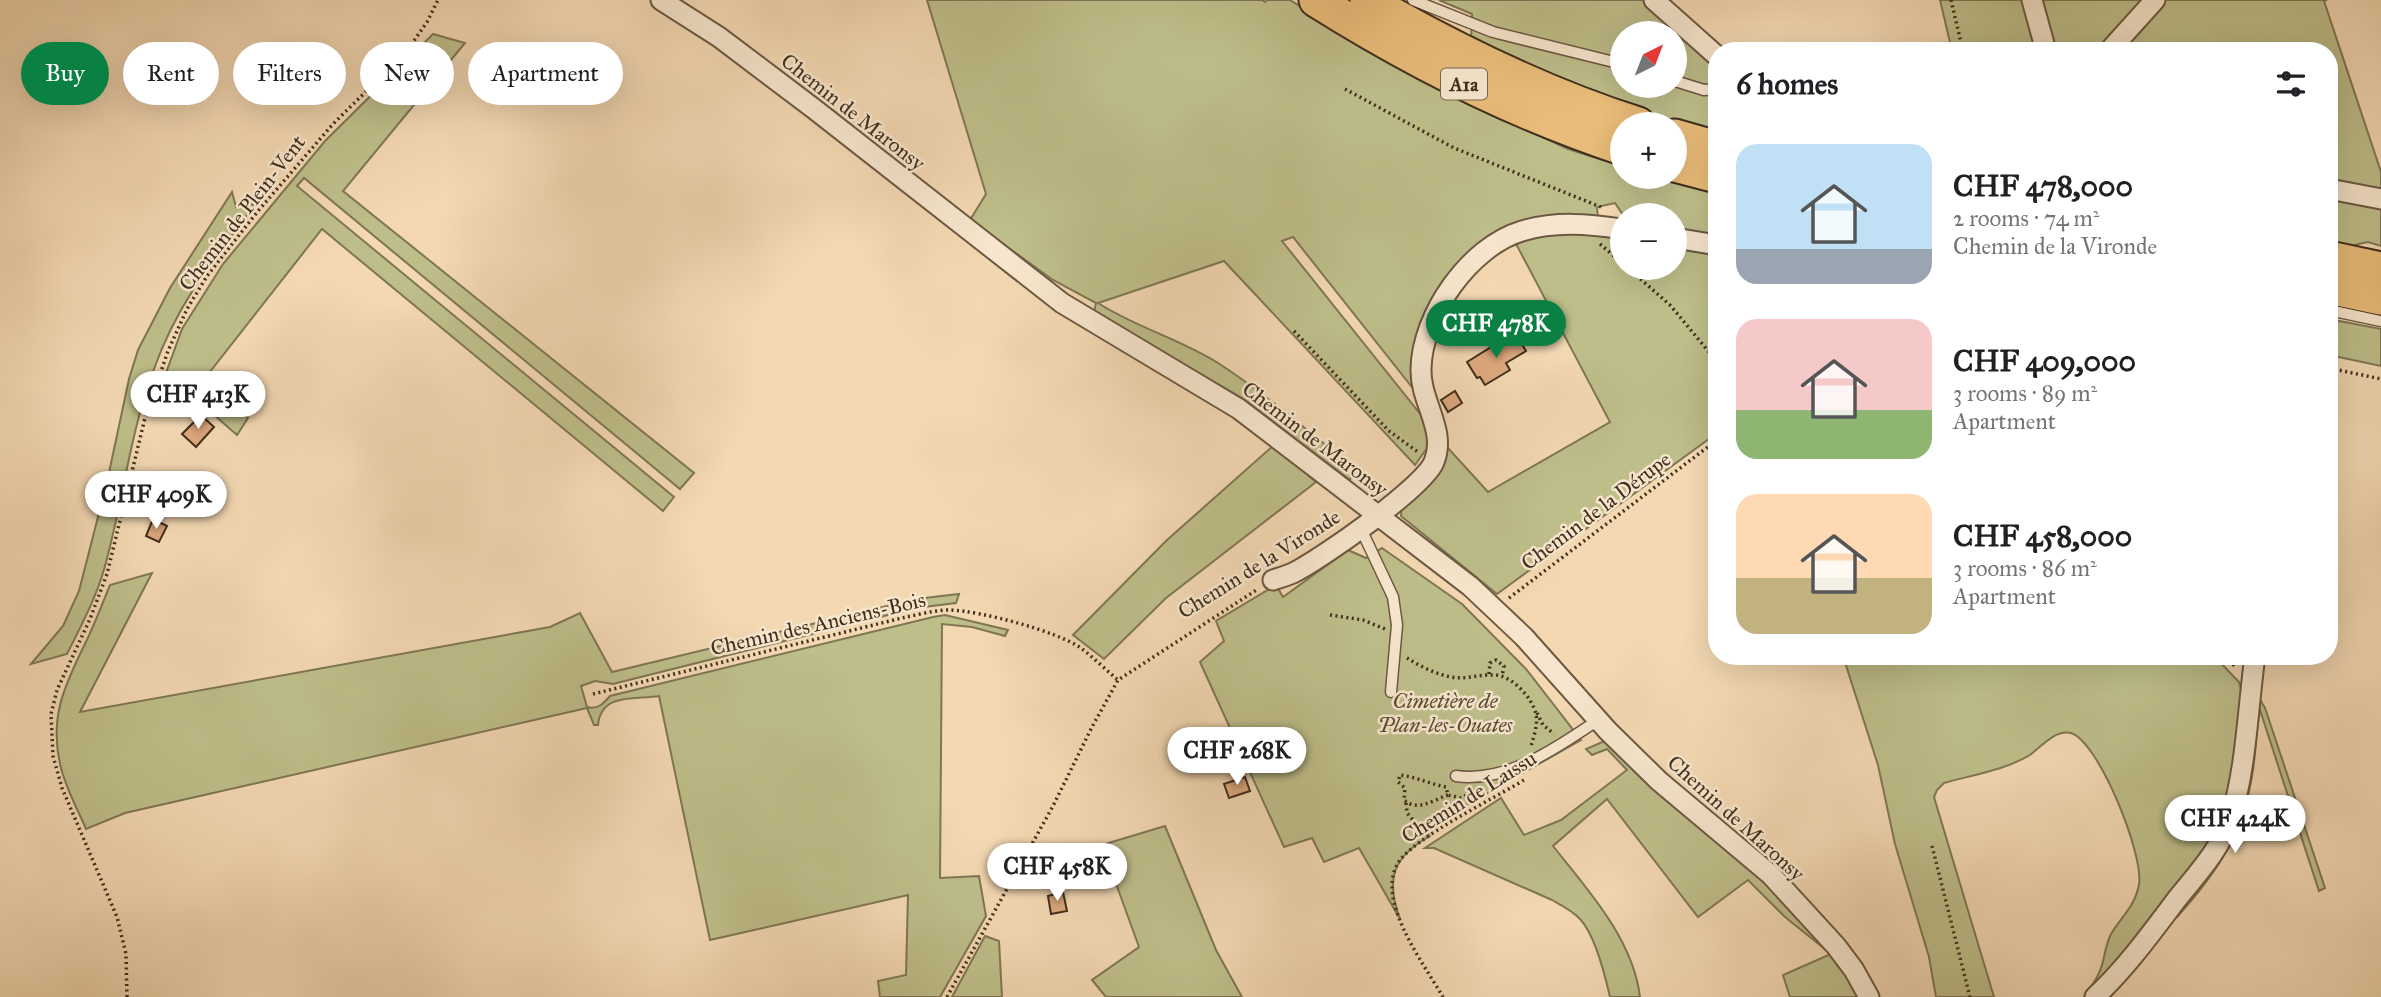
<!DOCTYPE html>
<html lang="en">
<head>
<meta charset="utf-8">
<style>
	:root { --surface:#fff; --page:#f2f2f2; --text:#202124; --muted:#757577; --accent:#0b8043 }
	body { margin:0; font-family:"IM FELL Great Primer",serif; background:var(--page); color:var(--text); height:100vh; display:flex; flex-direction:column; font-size:26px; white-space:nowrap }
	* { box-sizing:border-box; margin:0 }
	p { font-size:23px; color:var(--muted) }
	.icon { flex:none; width:38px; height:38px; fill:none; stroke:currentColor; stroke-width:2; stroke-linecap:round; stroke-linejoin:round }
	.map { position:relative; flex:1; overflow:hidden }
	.drawer { position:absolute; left:1708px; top:42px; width:630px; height:623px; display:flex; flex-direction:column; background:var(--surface); border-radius:28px; box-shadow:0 7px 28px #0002 }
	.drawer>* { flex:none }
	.banner { position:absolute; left:21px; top:42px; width:665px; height:63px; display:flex; gap:14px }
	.needle { width:46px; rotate:42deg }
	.fabs { position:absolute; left:1610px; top:21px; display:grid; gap:14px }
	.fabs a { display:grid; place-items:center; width:77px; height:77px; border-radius:50%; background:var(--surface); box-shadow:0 7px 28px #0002; font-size:35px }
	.price { position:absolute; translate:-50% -60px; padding:0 16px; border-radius:24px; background:#fff; color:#222; font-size:23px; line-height:46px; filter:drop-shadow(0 2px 4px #0008) }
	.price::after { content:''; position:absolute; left:50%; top:42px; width:21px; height:16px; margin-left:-10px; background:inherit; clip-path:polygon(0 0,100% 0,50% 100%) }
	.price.active { background:var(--accent); color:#fff }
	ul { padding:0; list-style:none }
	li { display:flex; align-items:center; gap:21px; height:175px; padding:0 28px }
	li span { display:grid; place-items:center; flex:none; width:196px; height:140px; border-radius:21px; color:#555 }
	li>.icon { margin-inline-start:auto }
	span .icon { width:84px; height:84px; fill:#fffc; stroke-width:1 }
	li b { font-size:30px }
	h2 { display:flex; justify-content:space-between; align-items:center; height:84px; padding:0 28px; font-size:30px }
	.tag { padding:0 24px; border-radius:32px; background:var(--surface); box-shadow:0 7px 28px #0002; font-size:24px; line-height:63px }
	.tag.active { background:var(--accent); color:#fff }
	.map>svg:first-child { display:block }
</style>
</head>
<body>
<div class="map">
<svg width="2381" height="997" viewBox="0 0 2381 997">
	<rect width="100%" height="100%" fill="#f3d8b2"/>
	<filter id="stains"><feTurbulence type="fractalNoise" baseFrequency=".00286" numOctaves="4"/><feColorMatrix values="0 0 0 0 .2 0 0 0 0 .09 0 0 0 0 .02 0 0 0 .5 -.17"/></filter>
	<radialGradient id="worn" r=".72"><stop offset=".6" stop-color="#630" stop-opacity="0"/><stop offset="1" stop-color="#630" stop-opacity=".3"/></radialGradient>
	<g fill="#bebe8a" stroke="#7f7654" stroke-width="2" fill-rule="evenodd">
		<path d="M927,0H1262L1265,2L1267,0H1290L1402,70L1568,149L1622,166V177H1657L1717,192V238L1675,229V215H1623L1615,203L1597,207L1598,218L1547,216L1500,229L1468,253L1448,276L1429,304L1416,342L1411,364L1415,391L1293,237L1282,241L1429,425L1427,448L1415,465L1224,261L1098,303C1135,327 1180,339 1218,363C1266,394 1310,433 1355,469L1350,480L1242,398L1094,312L1096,303L1053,280L970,220L986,194Z"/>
		<path d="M1439,0H1643L1717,68C1713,84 1717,114 1717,132L1652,115L1471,42L1472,14ZM1622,33H1675V86H1622Z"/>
		<path d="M1940,0H2025L2038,51H1952Z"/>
		<path d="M2038,0H2145L2100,51H2051Z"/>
		<path d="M2166,0H2327L2324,1L2381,172V189L2329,180V51H2117Z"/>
		<path d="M433,34L465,43L343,191L694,473L680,489L304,178L297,186L674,497L663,511L322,229L202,382L248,418L237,435L166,373L182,329L223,264L325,141Z"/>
		<path d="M232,192L236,207L248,200L254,206C213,260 177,304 154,369C130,432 123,501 105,566C97,596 81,626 67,654L31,664L63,626L79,591L107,482L129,379L138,350L170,288Z"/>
		<path d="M2329,196L2381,209V246L2368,242L2350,246L2329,241Z"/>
		<path d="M1575,230L1622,239V268H1675V245L1717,254V433L1497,594L1401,516L1402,505L1439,467L1448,448L1488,492L1610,422L1514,240Z"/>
		<path d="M2329,319L2381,329V366L2329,355Z"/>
		<path d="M1274,445L1316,482L1166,598L1104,659L1073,635L1167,540Z"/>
		<path d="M1382,548L1462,604L1526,669L1581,740L1424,829L1430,836C1393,857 1385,878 1400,919L1359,848L1324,862L1312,838L1284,847L1200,662L1224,641L1216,621L1276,585L1283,597L1348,550L1366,558Z"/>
		<path d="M152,573L80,712L550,627L580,613L612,672L916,599L959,594L956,603L916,608L613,684L595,681L581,686L587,707C598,710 604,703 610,696L933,617L945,615L1008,630L1005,636L972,627L942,624L940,878L979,876L986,916L940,997H880L878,981L906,975L908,895L710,940L659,696C636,700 601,692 598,725H594L587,708L125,813L86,829C77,808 65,787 60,764C50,719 63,689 82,650C93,629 101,607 110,585Z"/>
		<path d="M1843,656H2214L2239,682L2242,692L2228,801L2205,855L2087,997H2084C2091,987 2099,977 2102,965C2105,954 2106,944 2111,934C2121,917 2136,905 2139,884C2144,855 2099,742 2071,733C2055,729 2041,747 2030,755C2005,770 1972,775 1944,783L1937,790L1934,797L1994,997H1936L1929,957L1895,844L1878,765Z"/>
		<path d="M2256,693L2265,708L2325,888L2319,891L2260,710C2256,730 2256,750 2253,770C2244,832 2218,872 2177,917L2173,915L2219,856Z"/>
		<path d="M1607,740C1628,760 1647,782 1669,800C1691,819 1715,836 1737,854C1779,889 1836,948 1859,997H1790L1783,975L1831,954L1785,917L1748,880L1698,917L1607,799L1553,846C1588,890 1633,939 1640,997H1610C1605,975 1595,935 1580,919C1573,911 1561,905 1552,900L1434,848H1425L1501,798L1524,835L1561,820L1627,770L1607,749L1592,755L1586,749Z"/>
		<path d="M1165,826L1216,950L1242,997H1106L1092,980L1139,947L1102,845Z"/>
		<path d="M985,936L999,941L1002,997H952Z"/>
	</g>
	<g fill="#dea97f" stroke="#402e1d" stroke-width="2">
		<path d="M1517,336L1526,351L1506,363L1510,370L1485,385L1480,377L1477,378L1467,362L1496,344L1498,348Z"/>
		<path d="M1455,391L1462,403L1448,412L1441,400Z"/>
		<path d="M201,415L214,427L196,447L182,434Z"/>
		<path d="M153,519L167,526L159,542L146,536Z"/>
		<path d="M1245,777L1250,791L1229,798L1224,784Z"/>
		<path d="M1063,892L1067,911L1051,914L1048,896Z"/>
	</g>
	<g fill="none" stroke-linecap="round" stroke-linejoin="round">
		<defs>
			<g id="service">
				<path d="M1413,0L1493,32L1622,64"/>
				<path d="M1675,81L1704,90L1717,89"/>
				<path d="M2329,310L2381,321"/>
				<path d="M1361,529L1393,597L1397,625L1391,692"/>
				<path d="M1456,776C1508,783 1556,748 1598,720"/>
			</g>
			<g id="minor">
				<path d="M661,0L719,37L813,108L1062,303L1239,409L1470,586L1524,637L1608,731L1659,781L1771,875L1836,946L1854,970L1869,997"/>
				<path d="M1654,0L1717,56"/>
				<path d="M2032,0L2046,51"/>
				<path d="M2109,51L2155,0"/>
				<path d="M2329,189L2381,199"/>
				<path d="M1675,238L1717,245"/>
				<path d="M1273,580C1279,578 1286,576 1293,573C1321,559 1423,488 1434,462C1447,430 1420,402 1421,369C1422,315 1469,247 1522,231C1555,221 1589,224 1622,229"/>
				<path d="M2095,997C2126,968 2152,932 2177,899C2197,874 2220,850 2230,819C2246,773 2248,706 2255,656"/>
			</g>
			<g id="motorway">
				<path d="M1316,0C1413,61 1513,112 1622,148"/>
				<path d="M1367,0C1454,50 1543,94 1638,124"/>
				<path d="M1675,136L1717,148"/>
				<path d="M1675,165L1717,176"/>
				<path d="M2329,258L2381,269"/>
				<path d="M2329,287L2381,298"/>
			</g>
		</defs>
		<use href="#service" stroke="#6d5842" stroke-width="13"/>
		<use href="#minor" stroke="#6d5842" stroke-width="23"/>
		<use href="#motorway" stroke="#402e1d" stroke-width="37"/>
		<g stroke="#402e1d" stroke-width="3.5" stroke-dasharray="2 3.5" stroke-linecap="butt">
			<path d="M1951,0L1963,51"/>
			<path d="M1345,89L1454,148L1601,207"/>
			<path d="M1600,244L1622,263"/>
			<path d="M1628,268L1670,305L1709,352"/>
			<path d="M1294,331L1389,431L1418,452"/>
			<path d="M2329,368L2381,379"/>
			<path d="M1509,598L1717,440"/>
			<path d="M1330,615L1363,620L1385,629"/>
			<path d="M2226,656L2236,668"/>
			<path d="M1407,658C1420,666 1435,674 1451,677C1466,680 1480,674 1495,675C1512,676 1532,697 1536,714C1538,724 1534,736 1531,746"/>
			<path d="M1489,674L1490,663L1496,660L1504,666L1502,676"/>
			<path d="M593,694L902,618C917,615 934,610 950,610C981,611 1056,631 1081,648C1094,658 1106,670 1118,680"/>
			<path d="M1537,713L1543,725L1554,734"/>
			<path d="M1448,795C1433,800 1418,812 1404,800L1405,788L1398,782L1400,775C1416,777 1430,784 1446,787L1448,795L1461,798L1478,789"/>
			<path d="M1406,803L1407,813L1413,820"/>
			<path d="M1932,846L1970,997"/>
			<path d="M127,997L126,954L117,917L62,788L53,756L51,714L57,690L90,619L107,574L145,418L168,351L187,309L207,276L258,211L333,124L407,51L427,22L438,0"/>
			<path d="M947,997L1053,806L1092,727L1118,680L1258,589"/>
			<path d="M1443,997C1427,970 1403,936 1395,906C1391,892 1390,876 1398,863C1413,838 1495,798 1524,780"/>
		</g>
		<use href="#service" stroke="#f7e6cd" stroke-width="10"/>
		<use href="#minor" stroke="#f7e6cd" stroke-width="19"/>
		<use href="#motorway" stroke="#eabc79" stroke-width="33"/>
	</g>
	<g text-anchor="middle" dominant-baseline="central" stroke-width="5" stroke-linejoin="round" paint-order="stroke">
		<rect fill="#f7e6cd" stroke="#776552" stroke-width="2" x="1441" y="68.5" width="46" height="31" rx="5"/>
		<g font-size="19" font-weight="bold" fill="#402e1d">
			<text x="1464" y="84">A1a</text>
		</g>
		<g font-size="21" fill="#402e1d" stroke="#f7e6cd">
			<text transform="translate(853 112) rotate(38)">Chemin de Maronsy</text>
			<text transform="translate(242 213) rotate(-52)">Chemin de Plein-Vent</text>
			<text transform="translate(1315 439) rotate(37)">Chemin de Maronsy</text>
			<text transform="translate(1596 511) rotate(-37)">Chemin de la Dérupe</text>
			<text transform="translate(1259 564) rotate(-32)">Chemin de la Vironde</text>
			<text transform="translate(818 624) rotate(-13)">Chemin des Anciens-Bois</text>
			<text transform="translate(1469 797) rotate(-32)">Chemin de Laissu</text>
			<text transform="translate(1736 818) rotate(42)">Chemin de Maronsy</text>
		</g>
		<g font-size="21" font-style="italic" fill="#594b33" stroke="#f7e6cd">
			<text x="1445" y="701">Cimetière de<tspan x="1445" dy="24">Plan-les-Ouates</tspan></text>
		</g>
	</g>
	<rect width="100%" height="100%" filter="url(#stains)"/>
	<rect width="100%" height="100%" fill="url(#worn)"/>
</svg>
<div class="fabs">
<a><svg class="needle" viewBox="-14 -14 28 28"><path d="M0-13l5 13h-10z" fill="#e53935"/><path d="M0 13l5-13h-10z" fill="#757577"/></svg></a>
<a>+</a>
<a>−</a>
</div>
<b class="price active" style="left:1496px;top:360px">CHF 478K</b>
<b class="price" style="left:198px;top:431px">CHF 413K</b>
<b class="price" style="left:156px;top:531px">CHF 409K</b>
<b class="price" style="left:1237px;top:787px">CHF 268K</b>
<b class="price" style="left:2235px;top:855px">CHF 424K</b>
<b class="price" style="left:1057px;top:903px">CHF 458K</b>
<div class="banner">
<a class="tag active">Buy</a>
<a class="tag">Rent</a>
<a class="tag">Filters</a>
<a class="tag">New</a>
<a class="tag">Apartment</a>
</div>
<section class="drawer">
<h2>6 homes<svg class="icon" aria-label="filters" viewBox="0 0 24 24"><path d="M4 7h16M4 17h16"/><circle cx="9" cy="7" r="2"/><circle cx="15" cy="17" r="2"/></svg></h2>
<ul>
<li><span style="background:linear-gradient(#bfe0f5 75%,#9aa5b1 0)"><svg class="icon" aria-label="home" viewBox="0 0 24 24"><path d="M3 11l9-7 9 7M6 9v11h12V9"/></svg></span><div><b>CHF 478,000</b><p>2 rooms · 74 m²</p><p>Chemin de la Vironde</p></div></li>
<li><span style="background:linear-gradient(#f6c9c9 65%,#8fb573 0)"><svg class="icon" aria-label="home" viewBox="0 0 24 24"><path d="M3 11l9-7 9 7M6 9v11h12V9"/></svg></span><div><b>CHF 409,000</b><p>3 rooms · 89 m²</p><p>Apartment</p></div></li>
<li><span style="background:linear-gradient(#ffd9b3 60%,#c2b280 0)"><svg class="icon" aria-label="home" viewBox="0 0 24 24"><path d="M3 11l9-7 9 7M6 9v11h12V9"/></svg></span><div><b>CHF 458,000</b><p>3 rooms · 86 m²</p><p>Apartment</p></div></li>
</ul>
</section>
</div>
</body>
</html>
